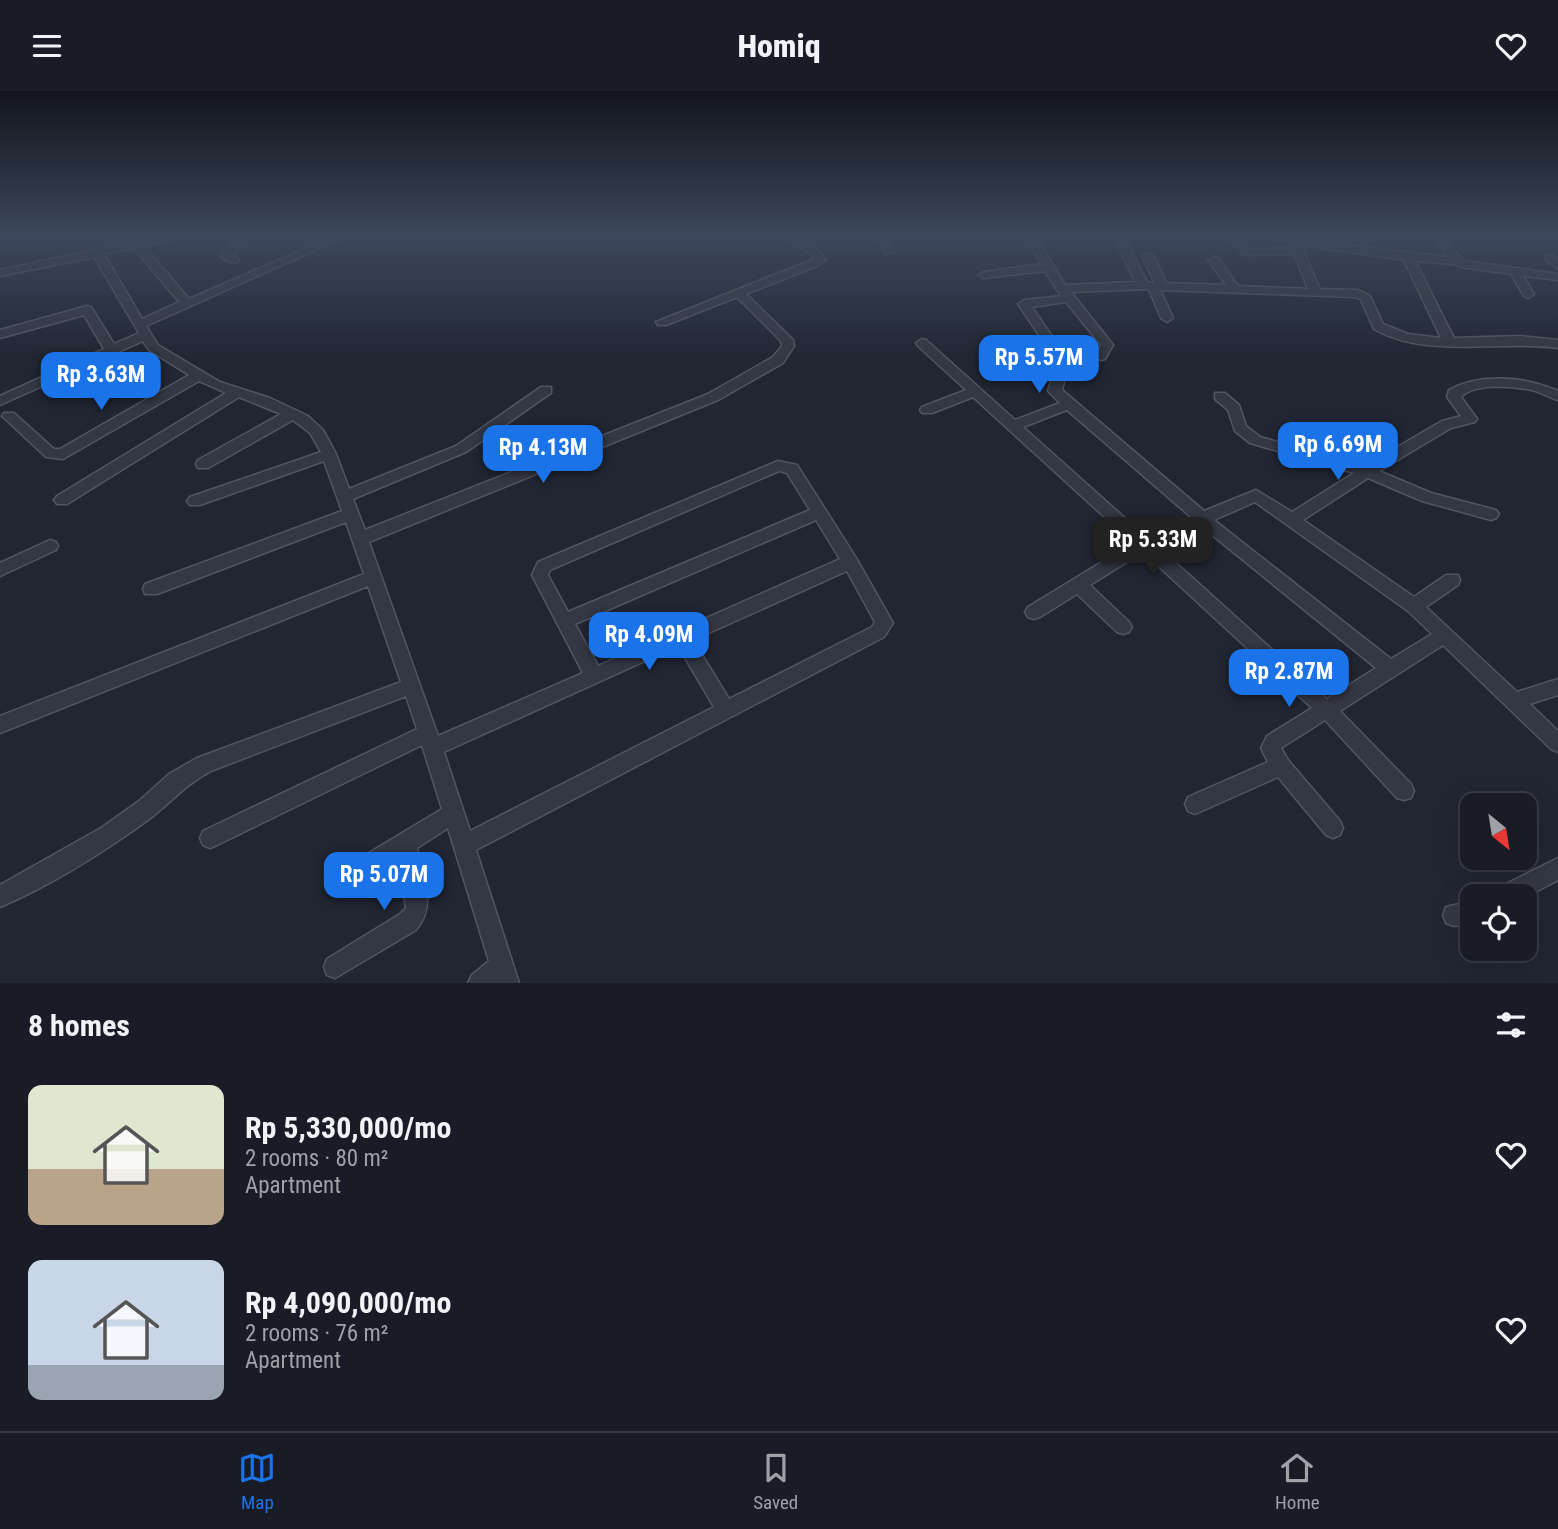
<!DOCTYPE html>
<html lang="en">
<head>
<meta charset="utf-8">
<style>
	:root { --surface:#191c26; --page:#262932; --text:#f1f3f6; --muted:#9fa1a7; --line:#373a43; --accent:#1a73e8 }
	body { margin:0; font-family:"Roboto Condensed",sans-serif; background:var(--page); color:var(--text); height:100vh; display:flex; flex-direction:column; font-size:26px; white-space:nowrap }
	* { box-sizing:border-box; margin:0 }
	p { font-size:23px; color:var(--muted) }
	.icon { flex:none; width:38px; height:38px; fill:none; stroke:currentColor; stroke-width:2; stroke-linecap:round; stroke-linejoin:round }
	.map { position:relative; height:892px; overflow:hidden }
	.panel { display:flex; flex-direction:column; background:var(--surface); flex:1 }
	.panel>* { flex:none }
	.needle { width:46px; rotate:150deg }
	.buttons { position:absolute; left:1460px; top:702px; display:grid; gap:14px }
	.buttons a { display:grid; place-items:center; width:77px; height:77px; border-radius:14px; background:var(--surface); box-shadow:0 7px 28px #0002,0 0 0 2px var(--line); font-size:35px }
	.price { position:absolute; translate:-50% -60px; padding:0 16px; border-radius:14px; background:var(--accent); color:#fff; font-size:23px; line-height:46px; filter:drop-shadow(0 2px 4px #0008) }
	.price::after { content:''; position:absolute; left:50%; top:42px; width:21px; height:16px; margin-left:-10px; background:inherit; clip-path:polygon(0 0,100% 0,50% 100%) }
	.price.on { background:#222; color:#fff }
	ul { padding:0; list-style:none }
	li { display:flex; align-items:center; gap:21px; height:175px; padding:0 28px }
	li span { display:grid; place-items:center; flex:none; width:196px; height:140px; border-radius:14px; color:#555 }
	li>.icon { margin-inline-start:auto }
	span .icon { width:84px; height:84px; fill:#fffc; stroke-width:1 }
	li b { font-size:30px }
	h2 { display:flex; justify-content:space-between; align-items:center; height:84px; padding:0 28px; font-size:30px }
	header { display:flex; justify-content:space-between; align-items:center; height:91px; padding:0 28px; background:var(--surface); font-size:32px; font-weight:800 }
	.tabs { display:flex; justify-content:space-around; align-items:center; height:98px; border-top:2px solid var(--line); background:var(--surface); font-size:19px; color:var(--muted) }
	.tabs a { display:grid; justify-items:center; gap:4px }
	.tabs .on { color:var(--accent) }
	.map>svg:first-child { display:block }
</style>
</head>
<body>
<header><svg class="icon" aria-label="menu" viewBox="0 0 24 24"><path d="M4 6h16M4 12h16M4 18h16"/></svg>Homiq<svg class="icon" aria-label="heart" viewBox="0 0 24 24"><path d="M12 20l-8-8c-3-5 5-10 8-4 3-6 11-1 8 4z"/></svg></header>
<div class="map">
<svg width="1558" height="892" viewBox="0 0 1558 892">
	<rect width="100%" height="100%" fill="#212633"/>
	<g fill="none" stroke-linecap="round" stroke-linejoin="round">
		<defs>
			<g id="minor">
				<path d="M132,144H139L141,149L167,144H186L185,146L144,155L189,208L336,144H349L146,235L158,254L220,291L270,307L308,325L323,339L336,363L349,398L456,355L541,296H551V302L466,361L353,408L365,439L708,303L773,266L782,255L781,250L737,206L666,234H658L656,231L814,168L811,163L779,144C797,144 816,153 826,169L817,175L746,203L793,249L794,255L783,272L718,309L369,451L438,645L583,582L532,484L538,471L778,370L797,374L856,467L893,532L884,546L476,759L519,892H468L472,884L489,870L448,737L417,757C423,785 437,815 416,839L335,887L327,884L324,876L327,868L400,823L406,817L399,768L355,794L347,791L344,783L347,775L442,718L422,654L217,754L210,757L203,754L200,747L203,740L417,638L406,605L211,680C183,695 171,712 148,729C102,762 52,794 0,816V794L101,737L139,710L169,683L197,667L401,591L368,495L0,642V625L364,483L346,431L157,503H145L143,498L145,493L342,420L324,370L200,414H190L187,410L190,406L321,361L310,342L293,329L208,377H198L196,373L198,369L281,323L239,306L67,413H57L54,409L57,405L226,302L199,290L63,368L46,366L2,325L4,322H14L54,358H60L189,284L149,259L143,250L0,314V305L104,258L84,224L0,247V239L87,215L91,216L114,253L139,242L94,166L0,185V179L130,151ZM134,157L179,211L142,228L104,163ZM779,380L787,382L810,419L568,521L548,484L550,479ZM816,429L840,468L598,575L575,533ZM847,480L875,531L872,536L729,608L693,549ZM678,555L714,616L470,740L444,661Z"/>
				<path d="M226,144H237L245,152L233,164L239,169L237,171H229L220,165L234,152Z"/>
				<path d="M875,144H885L894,160L893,162H885Z"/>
				<path d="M1019,144H1030L1040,152L1065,194L1135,191L1116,150L1121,147L1126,150L1147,191L1155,192L1142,165L1148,162L1154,165L1166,192L1226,194L1208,169L1214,166L1218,167L1238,195L1308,198L1294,163L1246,164L1242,163L1229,148L1216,147L1211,144H1237L1249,158L1294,157L1296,153L1307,149L1448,166L1431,144H1441L1464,170L1558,183V189L1523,185L1534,203L1528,207L1524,205L1511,183L1460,176L1454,173L1415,170L1454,247L1520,245L1558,249V257C1499,249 1426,268 1374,238L1361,209L1356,206L1160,199L1173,227L1167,231L1161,227L1149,198L1071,201L1113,254L1105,268L1101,269L1095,265L1101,254L1066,211L1032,216L1064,263L1058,267L1054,266L1018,213L1024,209L1061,205L1045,180L984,187L978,184L984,181L1041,173L1032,156ZM1308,155L1404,169L1441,247L1408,243L1383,233L1370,205L1358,199L1320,198L1303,160Z"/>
				<path d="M1546,164H1554L1558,168V178L1546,168Z"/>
				<path d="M922,248L926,249L1015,329L1060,312L1048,300L1056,275H1066L1067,278L1062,299L1204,420L1256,399L1292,421L1354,382L1250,352L1235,340L1228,319L1215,308V302H1225L1239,314L1246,335L1260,346L1365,375L1442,330L1461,325L1447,306L1449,299C1481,281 1526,286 1558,300V309C1549,307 1541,301 1532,299C1513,295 1473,292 1461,306L1477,328L1475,331L1451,337L1379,380L1431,402L1496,419L1499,423L1496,427L1491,429L1422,410L1368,387L1303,429L1414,506L1446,484H1458L1460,489L1458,494L1426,516L1517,601L1558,588V604L1530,613L1558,640V661L1551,658L1443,554L1340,620L1411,693L1414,700L1411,707L1404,709L1397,707L1325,629L1281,657L1288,669L1340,730L1343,737L1340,744L1333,747L1326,744L1278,686L1195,723L1188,720L1185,713L1188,706L1268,671L1261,657L1267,645L1312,617L1143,461L1090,494L1129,531L1132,536L1129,541L1123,543L1117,541L1077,503L1040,526L1034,528L1028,526L1025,521L1028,516L1133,452L973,306L932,322H922L920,319L922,316L966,299L918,255L916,252ZM1067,319L1191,426L1146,446L1023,336ZM1255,411L1408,520L1432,543L1391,568L1214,429ZM1201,435L1376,577L1327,608L1156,454Z"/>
				<path d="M50,449L56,451L58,455L56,459L0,485V472Z"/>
				<path d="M1558,767V789L1524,807V805H1495L1498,797Z"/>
				<path d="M1472,810V832L1454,835L1446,832L1443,824L1446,816Z"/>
			</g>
		</defs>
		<use href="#minor" stroke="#525562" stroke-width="3"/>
		<use href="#minor" fill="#343844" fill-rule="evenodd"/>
	</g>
	<linearGradient id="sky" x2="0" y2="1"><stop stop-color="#12151c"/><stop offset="0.54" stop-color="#3d475b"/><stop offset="1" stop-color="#3d475b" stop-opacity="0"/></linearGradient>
	<rect width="1558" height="268" fill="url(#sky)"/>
</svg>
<div class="buttons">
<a><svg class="needle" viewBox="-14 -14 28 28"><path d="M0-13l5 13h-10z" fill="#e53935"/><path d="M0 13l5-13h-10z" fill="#9fa1a7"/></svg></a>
<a><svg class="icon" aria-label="locate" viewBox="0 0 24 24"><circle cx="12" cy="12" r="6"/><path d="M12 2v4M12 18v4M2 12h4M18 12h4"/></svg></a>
</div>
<b class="price" style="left:1039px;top:304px">Rp 5.57M</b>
<b class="price" style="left:101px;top:321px">Rp 3.63M</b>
<b class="price" style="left:1338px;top:391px">Rp 6.69M</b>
<b class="price" style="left:543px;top:394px">Rp 4.13M</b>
<b class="price on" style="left:1153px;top:486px">Rp 5.33M</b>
<b class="price" style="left:649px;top:581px">Rp 4.09M</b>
<b class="price" style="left:1289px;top:618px">Rp 2.87M</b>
<b class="price" style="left:384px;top:821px">Rp 5.07M</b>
</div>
<section class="panel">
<h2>8 homes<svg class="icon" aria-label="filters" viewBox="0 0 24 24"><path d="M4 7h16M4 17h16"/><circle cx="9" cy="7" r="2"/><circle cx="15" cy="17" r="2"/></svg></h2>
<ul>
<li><span style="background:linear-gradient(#dfe7d0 60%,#b9a48a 0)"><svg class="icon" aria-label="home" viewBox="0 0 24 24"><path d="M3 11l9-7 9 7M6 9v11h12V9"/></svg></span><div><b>Rp 5,330,000/mo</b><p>2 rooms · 80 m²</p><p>Apartment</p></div><svg class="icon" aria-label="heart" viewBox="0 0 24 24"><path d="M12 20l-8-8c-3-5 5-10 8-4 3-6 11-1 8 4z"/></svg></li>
<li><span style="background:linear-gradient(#c9d6e8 75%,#9aa5b1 0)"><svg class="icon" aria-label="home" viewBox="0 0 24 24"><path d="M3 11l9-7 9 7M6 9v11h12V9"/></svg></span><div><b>Rp 4,090,000/mo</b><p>2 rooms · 76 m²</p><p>Apartment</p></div><svg class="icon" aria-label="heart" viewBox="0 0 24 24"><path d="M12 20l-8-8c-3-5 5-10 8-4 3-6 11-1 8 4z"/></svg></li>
</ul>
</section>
<nav class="tabs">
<a class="on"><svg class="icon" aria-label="map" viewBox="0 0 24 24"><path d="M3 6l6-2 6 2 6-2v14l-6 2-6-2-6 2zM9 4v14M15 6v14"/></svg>Map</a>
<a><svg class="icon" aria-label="saved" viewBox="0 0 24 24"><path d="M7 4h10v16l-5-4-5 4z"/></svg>Saved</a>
<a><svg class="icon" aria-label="home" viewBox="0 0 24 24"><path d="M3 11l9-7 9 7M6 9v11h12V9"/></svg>Home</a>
</nav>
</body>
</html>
